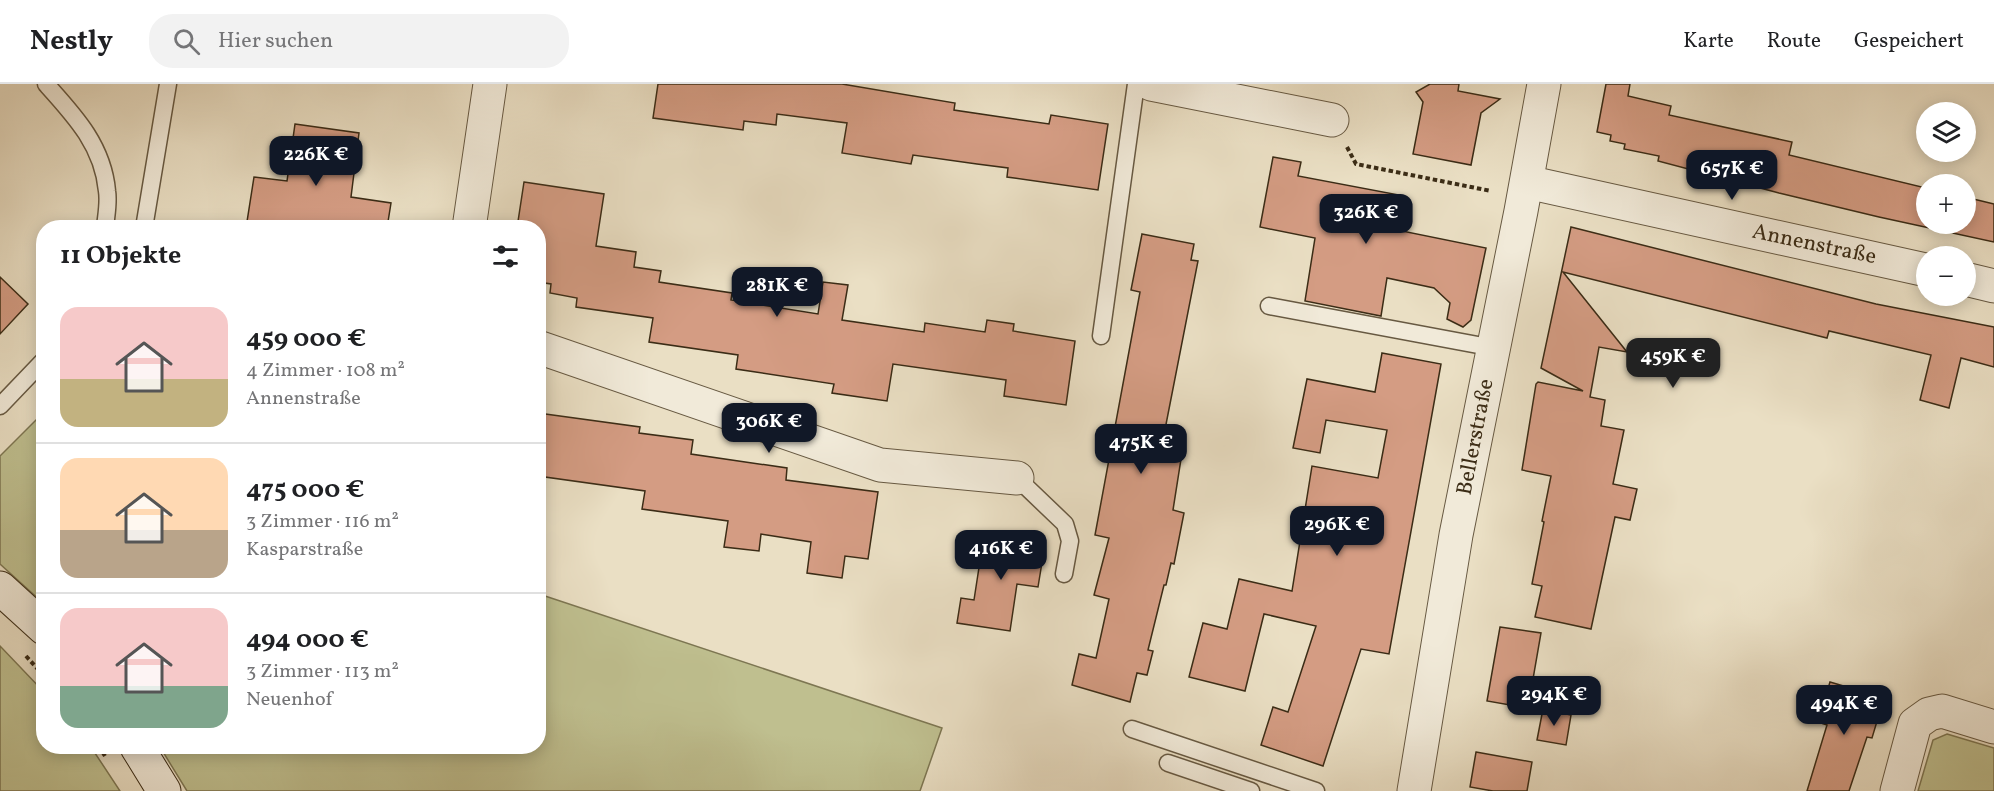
<!DOCTYPE html>
<html lang="de">
<head>
<meta charset="utf-8">
<style>
	:root { --surface:#fff; --page:#f2f2f2; --text:#202124; --muted:#757577; --line:#e0e0e0; --accent:#111827 }
	body { margin:0; font-family:Vollkorn,serif; background:var(--page); color:var(--text); height:100vh; display:flex; flex-direction:column; font-size:22px; white-space:nowrap }
	* { box-sizing:border-box; margin:0 }
	p { font-size:20px; color:var(--muted) }
	.icon { flex:none; width:33px; height:33px; fill:none; stroke:currentColor; stroke-width:2; stroke-linecap:round; stroke-linejoin:round }
	.map { position:relative; flex:1; overflow:hidden }
	.panel { position:absolute; left:36px; top:136px; width:510px; height:534px; display:flex; flex-direction:column; background:var(--surface); border-radius:24px; box-shadow:0 3px 15px #0003 }
	.panel>* { flex:none }
	.controls { position:absolute; left:1916px; top:18px; display:grid; gap:12px }
	.controls a { display:grid; place-items:center; width:60px; height:60px; border-radius:50%; background:var(--surface); box-shadow:0 3px 15px #0003; font-size:30px }
	.price { position:absolute; translate:-50% -51px; padding:0 14px; border-radius:12px; background:var(--accent); color:#fff; font-size:20px; line-height:39px; filter:drop-shadow(0 2px 3px #0008) }
	.price::after { content:''; position:absolute; left:50%; top:36px; width:18px; height:14px; margin-left:-9px; background:inherit; clip-path:polygon(0 0,100% 0,50% 100%) }
	.price.active { background:#222; color:#fff }
	ul { padding:0; list-style:none }
	li { display:flex; align-items:center; gap:18px; height:150px; padding:0 24px }
	li+li { border-top:2px solid var(--line) }
	li span { display:grid; place-items:center; flex:none; width:168px; height:120px; border-radius:18px; color:#555 }
	li>.icon { margin-inline-start:auto }
	span .icon { width:72px; height:72px; fill:#fffc; stroke-width:1 }
	li b { font-size:26px }
	h2 { display:flex; justify-content:space-between; align-items:center; height:72px; padding:0 24px; font-size:26px }
	header { display:flex; align-items:center; gap:36px; box-sizing:border-box; height:84px; padding:0 30px; background:var(--surface); border-bottom:2px solid var(--line) }
	header strong { font-size:28px }
	nav { display:flex; gap:33px; margin-inline-start:auto; font-size:21px }
	.search { width:420px; height:54px; background:var(--page); display:flex; align-items:center; gap:15px; box-sizing:border-box; padding:0 21px; border-radius:24px; color:var(--muted); font-size:22px }
	.map>svg:first-child { display:block }
</style>
</head>
<body>
<header>
<strong>Nestly</strong>
<div class="search"><svg class="icon" aria-label="search" viewBox="0 0 24 24"><circle cx="10" cy="10" r="6"/><path d="M15 15l6 6"/></svg>Hier suchen</div>
<nav><a>Karte</a><a>Route</a><a>Gespeichert</a></nav>
</header>
<div class="map">
<svg width="1994" height="707" viewBox="0 0 1994 707">
	<rect width="100%" height="100%" fill="#eadfc4"/>
	<filter id="stains"><feTurbulence type="fractalNoise" baseFrequency=".00333" numOctaves="4"/><feColorMatrix values="0 0 0 0 .2 0 0 0 0 .09 0 0 0 0 .02 0 0 0 .5 -.17"/></filter>
	<radialGradient id="worn" r=".72"><stop offset=".6" stop-color="#630" stop-opacity="0"/><stop offset="1" stop-color="#630" stop-opacity=".3"/></radialGradient>
	<g fill="#bfbf8f" stroke="#7d7652" stroke-width="1.5">
		<path d="M43,329V519L0,480V372Z"/>
		<path d="M539,510L942,644L920,707H187L160,663H538Z"/>
		<path d="M0,562L43,607L44,663H91L120,707H0Z"/>
		<path d="M1947,650L1994,664V707H1918L1933,656Z"/>
	</g>
	<g fill="#d49c83" stroke="#3b2c16" stroke-width="1.5">
		<path d="M658,0H842L955,19L954,26L1049,40L1051,31L1108,40L1098,106L1007,93L1008,84L977,80L913,71L911,80L842,69L847,39L777,30L776,41L744,37L743,46L653,34Z"/>
		<path d="M1430,0H1459L1458,7L1500,15L1481,29L1471,81L1413,70L1423,18L1416,8Z"/>
		<path d="M1606,0H1630L1628,12L1671,22L1669,31L1792,58L1789,71L1926,104V140H1965V113L1994,120V158L1879,133L1779,109L1658,77L1659,72L1624,65L1625,60L1610,57L1611,51L1597,48Z"/>
		<path d="M295,40L359,49L351,113L391,119L387,144H246L254,93L287,97Z"/>
		<path d="M1273,73L1301,78L1298,92L1399,111L1392,145L1486,164L1471,236L1463,243L1447,235L1450,219L1434,204L1387,194L1381,232L1305,217L1315,154L1260,143Z"/>
		<path d="M524,98L604,110L596,162L636,168L634,183L661,187L659,198L732,209L731,216L818,230L823,198L848,201L842,236L924,248L925,239L985,248L987,236L1014,240L1013,247L1075,257L1066,321L1004,312L1006,296L893,280L887,317L832,309L834,300L736,285L738,271L649,258L653,234L576,223L577,214L550,209L551,200L538,198V144H517Z"/>
		<path d="M1571,143L1876,220L1994,243V283L1961,274L1949,324L1920,316L1931,271L1829,247L1827,254L1563,188L1627,268L1599,263L1590,313L1605,316L1601,342L1624,346L1613,400L1637,405L1630,436L1615,433L1591,545L1535,533L1542,502L1532,500L1544,438L1542,437L1551,392L1522,386L1536,300L1538,298L1583,307L1541,284Z"/>
		<path d="M1142,150L1194,160L1191,176L1198,177L1160,371L1181,375L1173,426L1184,429L1174,480L1171,479L1166,501H1164L1148,566L1153,567L1147,591L1137,589L1130,618L1072,601L1079,570L1096,574L1109,515L1094,511L1109,454L1095,451L1140,208L1131,206Z"/>
		<path d="M0,193L28,220L0,250Z"/>
		<path d="M1382,269L1441,280L1389,570L1361,565L1323,682L1261,661L1273,623L1288,628L1316,542L1264,530L1245,607L1189,593L1203,539L1227,545L1239,495L1292,507L1312,382L1378,394L1387,346L1326,336L1320,369L1293,364L1307,295L1375,308Z"/>
		<path d="M538,329L640,343L639,349L693,356L691,370L787,384L786,396L878,408L868,475L845,472L842,494L807,489L811,458L761,450L759,467L724,463L728,437L642,425L645,407L538,392Z"/>
		<path d="M984,451L1045,460L1038,503L1017,500L1010,547L957,539L961,514L974,516Z"/>
		<path d="M1500,543L1541,549L1528,624L1487,617Z"/>
		<path d="M1830,598L1884,614L1872,654L1867,653L1849,707H1807L1827,641L1818,638Z"/>
		<path d="M1543,625L1571,631L1566,661L1537,656Z"/>
		<path d="M1476,668L1532,678L1527,707H1493L1470,703Z"/>
	</g>
	<g fill="none" stroke-linecap="round" stroke-linejoin="round">
		<defs>
			<g id="lane">
				<path d="M46,0C75,32 103,62 107,107C109,119 106,132 105,144"/>
				<path d="M144,144L168,0"/>
				<path d="M1269,222L1494,264"/>
				<path d="M1101,252L1136,0"/>
				<path d="M0,322L44,276"/>
				<path d="M1017,394L1065,440L1070,457L1064,490"/>
				<path d="M1132,645L1316,707"/>
				<path d="M1168,679L1251,707"/>
			</g>
			<g id="street">
				<path d="M1151,0L1332,36"/>
				<path d="M1527,98L1926,186"/>
				<path d="M469,144L490,0"/>
				<path d="M1965,195L1994,202"/>
				<path d="M538,263L880,381L1017,394"/>
				<path d="M1414,707L1456,451L1521,127L1544,0"/>
				<path d="M1897,707L1915,640L1929,630L1942,627L1994,643"/>
			</g>
			<g id="secondary">
				<path d="M0,504L44,544"/>
				<path d="M137,663L164,707"/>
			</g>
		</defs>
		<use href="#lane" stroke="#675942" stroke-width="19"/>
		<use href="#street" stroke="#675942" stroke-width="35"/>
		<use href="#secondary" stroke="#3b2c16" stroke-width="35"/>
		<g stroke="#3b2c16" stroke-width="4" stroke-dasharray="4.5 3" stroke-linecap="butt">
			<path d="M1347,63L1356,80L1491,107"/>
			<path d="M26,572L44,592"/>
			<path d="M99,663L105,672"/>
		</g>
		<use href="#lane" stroke="#f1ead9" stroke-width="16"/>
		<use href="#street" stroke="#f1ead9" stroke-width="33"/>
		<use href="#secondary" stroke="#f1ead9" stroke-width="33"/>
	</g>
	<g text-anchor="middle" dominant-baseline="central" stroke-width="5" stroke-linejoin="round" paint-order="stroke">
		<g font-size="22" fill="#3b2c16" stroke="#f1ead9">
			<text transform="translate(1814 161) rotate(12)">Annenstraße</text>
			<text transform="translate(1476 353) rotate(-79)">Bellerstraße</text>
		</g>
	</g>
	<rect width="100%" height="100%" filter="url(#stains)"/>
	<rect width="100%" height="100%" fill="url(#worn)"/>
</svg>
<div class="controls">
<a><svg class="icon" aria-label="layers" viewBox="0 0 24 24"><path d="M12 4l9 5-9 5-9-5zM3 14l9 5 9-5"/></svg></a>
<a>+</a>
<a>−</a>
</div>
<b class="price" style="left:316px;top:103px">226K €</b>
<b class="price" style="left:1732px;top:117px">657K €</b>
<b class="price" style="left:1366px;top:161px">326K €</b>
<b class="price" style="left:777px;top:234px">281K €</b>
<b class="price active" style="left:1673px;top:305px">459K €</b>
<b class="price" style="left:769px;top:370px">306K €</b>
<b class="price" style="left:1141px;top:391px">475K €</b>
<b class="price" style="left:1337px;top:473px">296K €</b>
<b class="price" style="left:1001px;top:497px">416K €</b>
<b class="price" style="left:1554px;top:643px">294K €</b>
<b class="price" style="left:1844px;top:652px">494K €</b>
<section class="panel">
<h2>11 Objekte<svg class="icon" aria-label="filters" viewBox="0 0 24 24"><path d="M4 7h16M4 17h16"/><circle cx="9" cy="7" r="2"/><circle cx="15" cy="17" r="2"/></svg></h2>
<ul>
<li><span style="background:linear-gradient(#f6c9c9 60%,#c2b280 0)"><svg class="icon" aria-label="home" viewBox="0 0 24 24"><path d="M3 11l9-7 9 7M6 9v11h12V9"/></svg></span><div><b>459 000 €</b><p>4 Zimmer · 108 m²</p><p>Annenstraße</p></div></li>
<li><span style="background:linear-gradient(#ffd9b3 60%,#b9a48a 0)"><svg class="icon" aria-label="home" viewBox="0 0 24 24"><path d="M3 11l9-7 9 7M6 9v11h12V9"/></svg></span><div><b>475 000 €</b><p>3 Zimmer · 116 m²</p><p>Kasparstraße</p></div></li>
<li><span style="background:linear-gradient(#f6c9c9 65%,#7fa58c 0)"><svg class="icon" aria-label="home" viewBox="0 0 24 24"><path d="M3 11l9-7 9 7M6 9v11h12V9"/></svg></span><div><b>494 000 €</b><p>3 Zimmer · 113 m²</p><p>Neuenhof</p></div></li>
</ul>
</section>
</div>
</body>
</html>
